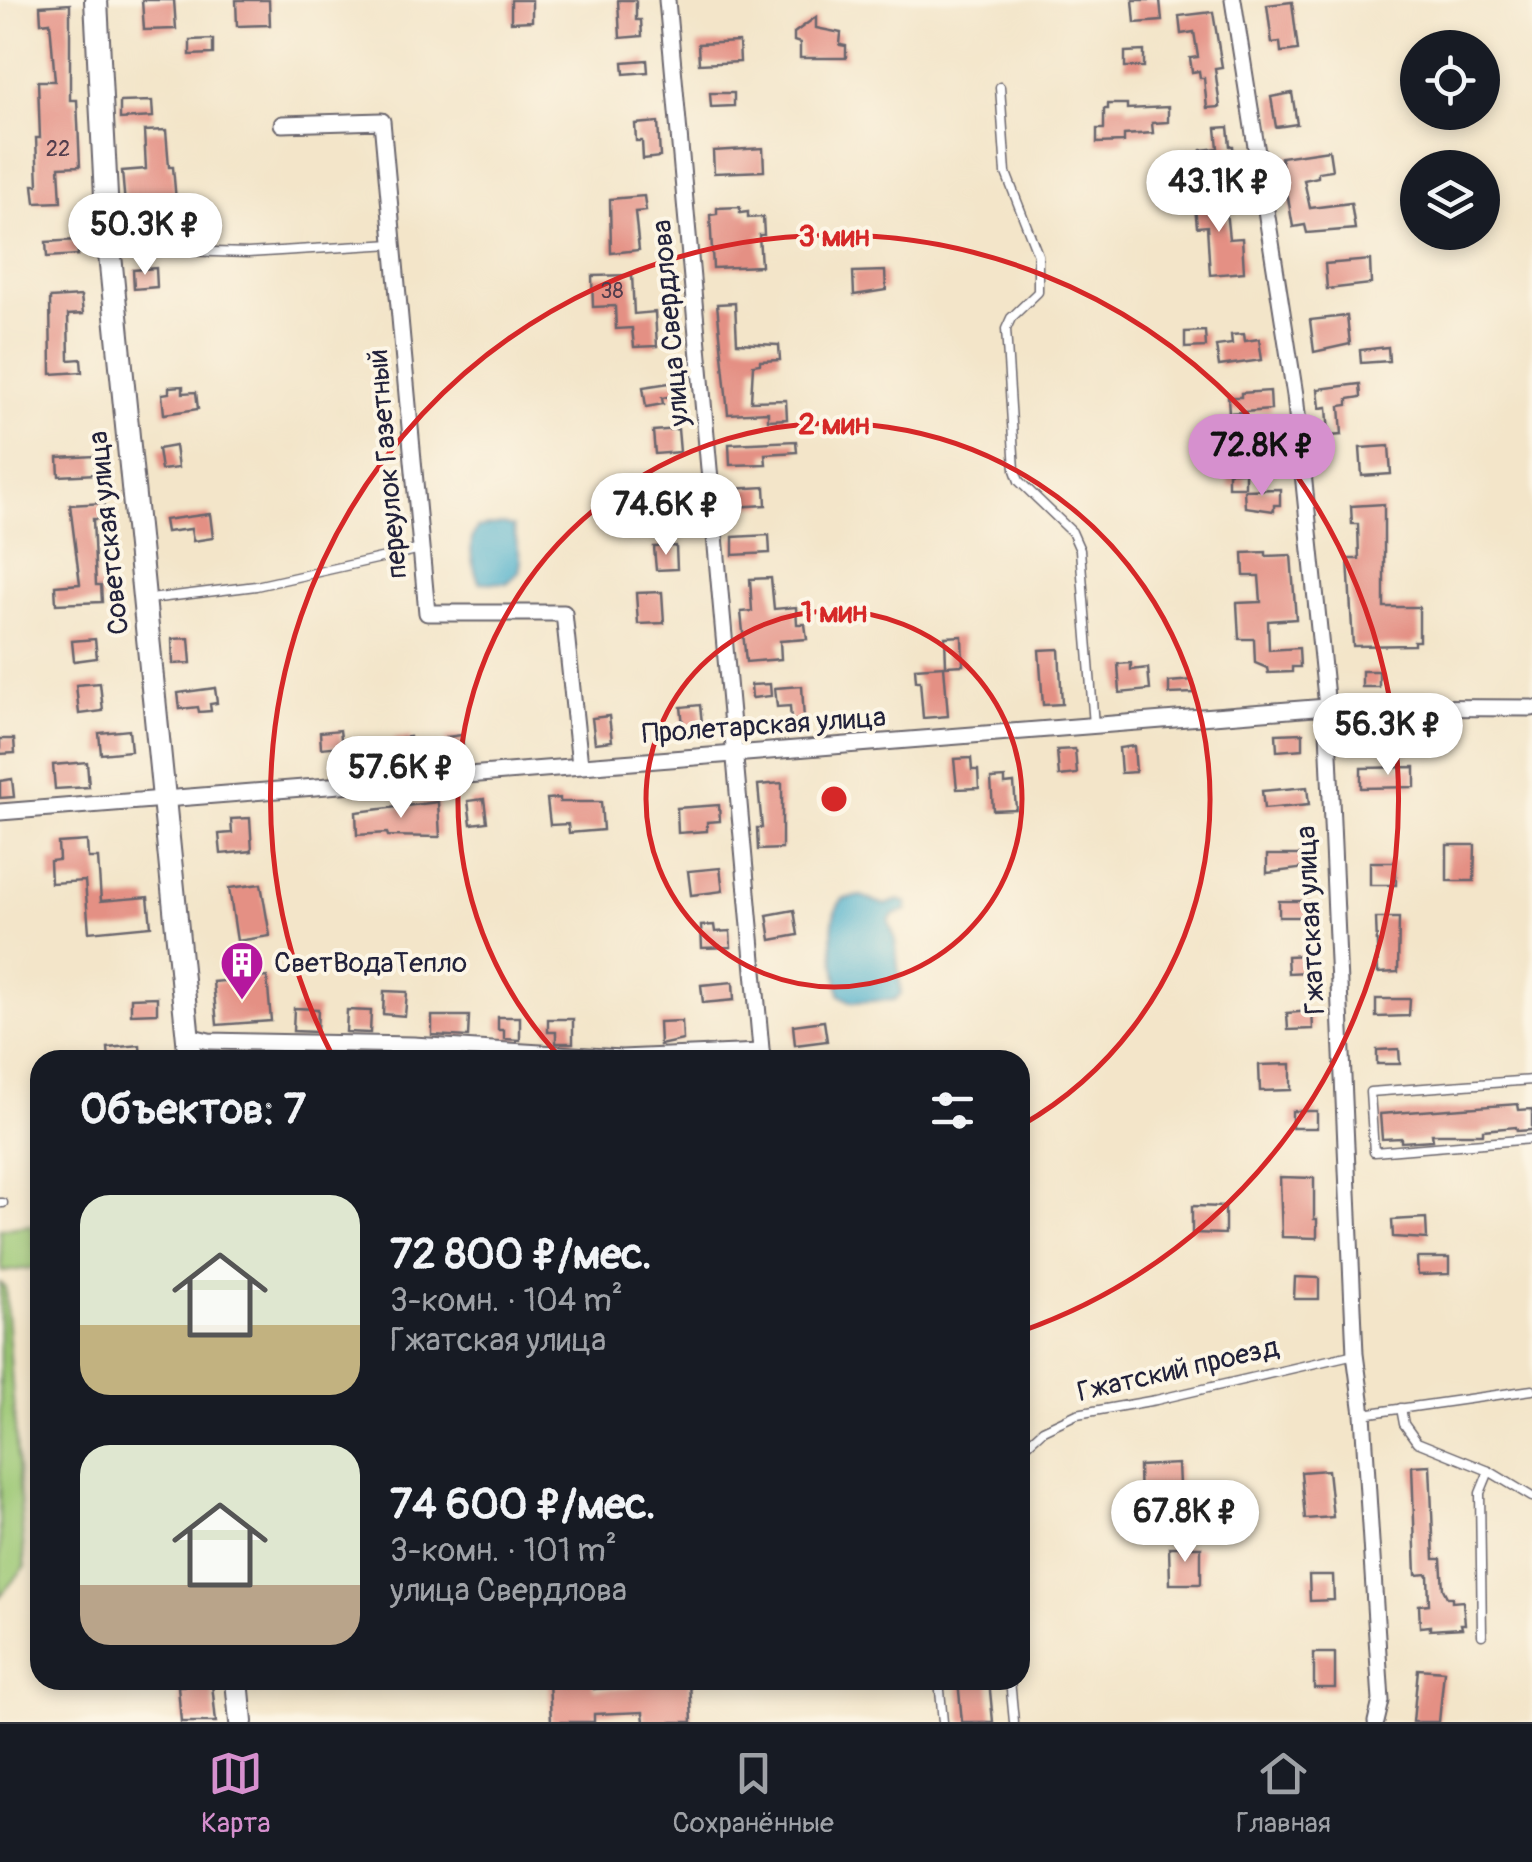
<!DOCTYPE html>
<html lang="ru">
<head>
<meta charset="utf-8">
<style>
	:root { --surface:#171b24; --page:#20242c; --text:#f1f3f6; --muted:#9ea1a6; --line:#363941; --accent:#d690ce }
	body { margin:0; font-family:Pangolin,sans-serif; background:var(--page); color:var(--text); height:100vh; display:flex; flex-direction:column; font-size:38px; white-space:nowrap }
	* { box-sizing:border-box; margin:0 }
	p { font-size:32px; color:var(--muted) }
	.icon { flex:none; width:55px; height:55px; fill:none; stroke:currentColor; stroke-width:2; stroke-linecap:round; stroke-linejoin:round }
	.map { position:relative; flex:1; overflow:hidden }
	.panel { position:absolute; left:30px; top:1050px; width:1000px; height:640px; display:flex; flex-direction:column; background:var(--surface); border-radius:30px; box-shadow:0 5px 15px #0003 }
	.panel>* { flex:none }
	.buttons { position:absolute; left:1400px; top:30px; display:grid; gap:20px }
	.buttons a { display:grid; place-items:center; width:100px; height:100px; border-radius:50%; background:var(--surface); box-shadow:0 5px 15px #0003; font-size:50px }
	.price { position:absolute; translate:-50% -85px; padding:0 22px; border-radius:35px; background:#fff; color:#222; font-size:32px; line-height:65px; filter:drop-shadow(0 2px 5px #0008) }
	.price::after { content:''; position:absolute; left:50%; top:60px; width:30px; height:22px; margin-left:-15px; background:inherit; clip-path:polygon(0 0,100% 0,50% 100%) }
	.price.on { background:var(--accent); color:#111 }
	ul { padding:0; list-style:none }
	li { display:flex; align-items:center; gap:30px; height:250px; padding:0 50px }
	li span { display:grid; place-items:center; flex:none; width:280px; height:200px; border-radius:30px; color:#555 }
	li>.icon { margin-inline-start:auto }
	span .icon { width:120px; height:120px; fill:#fffc; stroke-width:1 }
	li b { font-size:42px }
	h2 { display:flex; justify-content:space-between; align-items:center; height:120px; padding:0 50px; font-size:42px }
	.dock { display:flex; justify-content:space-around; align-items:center; height:140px; border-top:2px solid var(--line); background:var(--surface); font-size:28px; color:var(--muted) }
	.dock a { display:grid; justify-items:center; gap:5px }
	.dock .on { color:var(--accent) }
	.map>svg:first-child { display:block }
</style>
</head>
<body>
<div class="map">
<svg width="1532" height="1722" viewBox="0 0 1532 1722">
	<rect width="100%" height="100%" fill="#fcf5e5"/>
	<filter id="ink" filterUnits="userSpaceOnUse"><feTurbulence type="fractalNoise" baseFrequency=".01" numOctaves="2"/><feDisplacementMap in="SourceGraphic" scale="20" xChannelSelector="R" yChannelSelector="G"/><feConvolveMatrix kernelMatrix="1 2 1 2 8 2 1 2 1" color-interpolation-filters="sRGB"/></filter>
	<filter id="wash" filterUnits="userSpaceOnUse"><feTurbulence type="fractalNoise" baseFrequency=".0048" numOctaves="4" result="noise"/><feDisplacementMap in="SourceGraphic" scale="40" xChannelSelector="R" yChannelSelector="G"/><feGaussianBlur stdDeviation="2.25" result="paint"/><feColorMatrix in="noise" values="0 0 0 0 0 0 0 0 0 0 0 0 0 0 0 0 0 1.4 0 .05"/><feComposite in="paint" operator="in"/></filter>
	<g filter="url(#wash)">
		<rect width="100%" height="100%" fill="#f3e5c9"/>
		<g fill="#9cc875" stroke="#5f7558" stroke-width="2.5">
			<path d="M32,1225L38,1267L2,1272L0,1229Z"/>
			<path d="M0,1283L5,1287L25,1567L0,1596Z"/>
		</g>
		<g fill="#4bafcb" stroke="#366883" stroke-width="2.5">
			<path d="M502,524L513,527L521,561L519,572L507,583L479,582C472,565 466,544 477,528Z"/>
			<path d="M861,896L885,905L899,900L907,903V910L892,916L889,921L895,939L901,994L894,1000L852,1002L840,995C836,968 823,921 843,899Z"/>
		</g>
		<g id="blocks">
			<g fill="#e49084">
				<path d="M142,0H174L176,29L144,30Z"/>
				<path d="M236,0H269L270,25L237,26Z"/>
				<path d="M511,0H532V21L511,22Z"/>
				<path d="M618,0H636V20H641L642,36L620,38Z"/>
				<path d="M1133,0H1160L1162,21L1135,23Z"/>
				<path d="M1292,2L1298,50L1281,52L1280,42L1272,43L1267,5Z"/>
				<path d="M70,4V100H77L80,166L59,167L61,202L35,203L33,185H38L36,138H40L38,81H55L50,22L41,23L40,6Z"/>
				<path d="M1213,12L1222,67L1215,68L1220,107L1207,108L1204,78H1200L1199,71L1192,72L1190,58L1198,57L1194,32L1181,34L1179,16Z"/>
				<path d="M816,17V28L841,33L840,45L846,46V58H800V43L794,41V33Z"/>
				<path d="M213,39V54L190,55V40Z"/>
				<path d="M739,42L740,62L699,64L698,44Z"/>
				<path d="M1144,51V67H1125V52Z"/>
				<path d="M647,60L648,72L624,74L623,62Z"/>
				<path d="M710,93H734V106L711,107Z"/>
				<path d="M1292,93L1297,124L1276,127L1271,97Z"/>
				<path d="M152,101L153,117L120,119V102Z"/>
				<path d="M1108,104H1127V109L1168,107V122L1152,123L1153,133L1124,135V142L1097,143V129H1104V109H1108Z"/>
				<path d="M658,122L660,157L643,159L642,141H636L635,124Z"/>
				<path d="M1228,127L1230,146H1233L1236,186L1222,187L1219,164L1203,166L1201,150L1218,148L1216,128Z"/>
				<path d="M166,130L169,167H173L176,201L125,205L122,171L146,169L144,131Z"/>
				<path d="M763,148L764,171L714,173L713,151Z"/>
				<path d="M1329,150L1332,170L1318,172V177L1304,180L1310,208L1351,203L1355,229L1307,233L1305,225L1293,227L1281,157Z"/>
				<path d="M1224,192L1229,239L1242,238L1244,272L1210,275L1207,226L1197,227L1194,195Z"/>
				<path d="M644,196L646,211L635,212L639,250L611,253L610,199Z"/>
				<path d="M740,207V213L748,212V218L763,217L764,235H759L761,266L713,268L710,215L717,214V208Z"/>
				<path d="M77,240L78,255L47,257L46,242Z"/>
				<path d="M1370,260L1371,284L1327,289L1325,264Z"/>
				<path d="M156,268L157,287L134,289L133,270Z"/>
				<path d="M885,271L886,290L854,295L853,272Z"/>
				<path d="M632,275L634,314L655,312L657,346L634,347L632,328L616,329L615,306L593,307L592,276Z"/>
				<path d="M81,296L83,314L68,315L69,360L81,359L82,372L51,374L50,298Z"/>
				<path d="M735,303L737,343L779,345L780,360L760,361V364L753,365L751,401L786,400L787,419L768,420V412L728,414L717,304Z"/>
				<path d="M1347,316L1350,344L1314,352L1310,320Z"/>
				<path d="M1205,331L1206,347L1185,348V332Z"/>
				<path d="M1244,334L1245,341L1259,339L1262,360L1219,366L1216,346L1232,344L1231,335Z"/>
				<path d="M1388,347L1389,361L1361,363L1360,350Z"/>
				<path d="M676,382L677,395L662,398L663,404L646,407L643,387Z"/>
				<path d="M1360,384L1361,397L1348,399V405L1340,406L1342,435L1329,436L1327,407L1320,408L1318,389Z"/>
				<path d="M183,386V393L196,392L198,409L164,414L162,394L169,393V387Z"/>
				<path d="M1270,391L1271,410L1229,413L1228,397H1241V393Z"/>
				<path d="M678,429L680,452L655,454L653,431Z"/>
				<path d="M796,441L797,452L765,454L766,464L730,465L729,444Z"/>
				<path d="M1275,442L1276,463L1240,465L1239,444Z"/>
				<path d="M175,446L178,468L161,470L158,449Z"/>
				<path d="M1389,446L1391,474L1362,476L1360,448Z"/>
				<path d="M95,456L96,474L59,476L58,458Z"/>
				<rect x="1228" y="472" width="17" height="15"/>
				<path d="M683,480L685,495L665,498L662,482Z"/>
				<path d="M765,487L766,505L732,507L731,489Z"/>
				<path d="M1280,489V505H1274V511L1245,507L1244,490Z"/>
				<path d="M104,503L105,519H93L96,585H101L102,602L56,604L55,586L80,584L70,505Z"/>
				<path d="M1384,504V607H1419V641H1414V645L1353,646L1348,559H1359L1358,524H1352L1351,506Z"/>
				<path d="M210,514L213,538L193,541L191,529L166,532L164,520Z"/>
				<path d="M769,535L770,553L733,555V537Z"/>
				<path d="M676,546L677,569L656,570L654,547Z"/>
				<path d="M1266,552V556L1291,555L1296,619L1268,621L1269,650L1299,648L1300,667H1292V672L1268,673L1267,668L1255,663L1254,639H1239L1237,603L1261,602L1259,576H1244L1243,553Z"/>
				<path d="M771,578L774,609L796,607L797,624H805L807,639L780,641L781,659L746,662L741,612L752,611L750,579Z"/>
				<path d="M662,592L664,623L638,624L636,593Z"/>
				<path d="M962,636L963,665L946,666L945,637Z"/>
				<path d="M189,638L191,663L173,664L172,639Z"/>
				<path d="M95,639L97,658L74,661L72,641Z"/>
				<path d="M1059,649L1062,704L1043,705L1039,650Z"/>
				<path d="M1131,663V670L1148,668L1150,690L1120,693L1118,664Z"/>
				<path d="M944,666L948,716L923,718L920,681H916L915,668Z"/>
				<rect x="1362" y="671" width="17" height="16"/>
				<path d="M1193,680L1194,693L1169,694V682Z"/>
				<path d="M100,683L103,711L79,714L76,685Z"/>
				<path d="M770,684L771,696L752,698L751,685Z"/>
				<path d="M802,686L804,720L791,721L790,706L777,707L775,688Z"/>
				<path d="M215,688L217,703L210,704L211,711L199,712L198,707L180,709L178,693Z"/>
				<path d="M700,705L703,732L684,734L681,707Z"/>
				<path d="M609,716L612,741L595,743L592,718Z"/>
				<path d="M1360,727L1381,728V744H1360Z"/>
				<path d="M129,730L131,751L101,754L99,733Z"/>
				<path d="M340,730L342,746L321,748L320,732Z"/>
				<path d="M1303,733V749L1277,751L1276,734Z"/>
				<path d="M462,735L464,757L449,758L446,737Z"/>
				<path d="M410,737L412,749L395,751L393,739Z"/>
				<path d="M0,739H14L15,753L0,754Z"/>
				<path d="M1134,746L1136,772L1121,773L1119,748Z"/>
				<path d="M1075,749L1077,774L1059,776L1057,750Z"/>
				<path d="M971,758L972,770H978L979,788L957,789L954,759Z"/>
				<path d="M87,762L89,787L55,789L53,765Z"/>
				<path d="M1415,767V787L1361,788V768Z"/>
				<path d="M1005,778V784L1014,783L1016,809L993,810L991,779Z"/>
				<path d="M12,779L14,797L0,798V781Z"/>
				<path d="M782,783V849L758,850L757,828H762L758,785Z"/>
				<path d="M1307,787L1309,805L1264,809L1262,791Z"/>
				<path d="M560,798V802H601L603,830L569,833L568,824L550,825L547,799Z"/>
				<path d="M484,799L487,822L471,824L468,801Z"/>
				<path d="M438,802L440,837L388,836L387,833L357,835L356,812Z"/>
				<path d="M719,805L720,821L707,822V831L678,833L677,808Z"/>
				<path d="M250,818L252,851L221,854L219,834L232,833L231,819Z"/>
				<path d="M87,841L88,858H98L101,901L148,897L151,926L89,932L85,881L51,883L50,861L59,860L58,843Z"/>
				<path d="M1447,845H1475L1474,881H1447Z"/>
				<path d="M1267,855H1305L1306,868L1267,873Z"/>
				<rect x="1370" y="862" width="26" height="23"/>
				<path d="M720,868L723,891L691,895L688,871Z"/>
				<path d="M261,884L270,936L237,941L229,888Z"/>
				<rect x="1279" y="901" width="31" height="16"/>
				<path d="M794,910L798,935L771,940L767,915Z"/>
				<path d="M1376,918H1399L1398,972L1378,973Z"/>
				<path d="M714,925L715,932L730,931L731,947L702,948L701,926Z"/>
				<path d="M1308,955V972L1288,973L1287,956Z"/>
				<path d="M267,977L271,1021L217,1025L213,982Z"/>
				<path d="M733,982L734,1000L703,1003L701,985Z"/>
				<path d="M384,991L407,992L405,1016L383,1014Z"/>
				<path d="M157,997V1013L131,1014V998Z"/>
				<path d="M1376,999H1410L1409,1016L1376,1017Z"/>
				<path d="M294,1008L318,1009L317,1032L293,1031Z"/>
				<path d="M347,1010L371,1011L370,1033L346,1032Z"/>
				<path d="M1312,1011L1313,1029L1288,1030L1287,1013Z"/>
				<path d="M432,1016H469L468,1037L432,1035Z"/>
				<path d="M498,1017H520V1040L504,1039V1030H498Z"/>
				<path d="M548,1019H573V1043H556V1032H548Z"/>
				<path d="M682,1021L683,1040L660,1045L659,1022Z"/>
				<path d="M824,1021L827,1041L795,1045L793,1025Z"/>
				<path d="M140,1045L141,1060H109L108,1048Z"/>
				<path d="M1399,1049L1400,1064H1377V1050Z"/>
				<path d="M1291,1064V1090L1260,1091L1259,1065Z"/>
				<path d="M1518,1104L1519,1110L1532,1109V1130L1517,1131L1516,1127L1483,1130V1134H1432L1433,1140L1401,1142V1138L1382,1139L1380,1114Z"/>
				<rect x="1292" y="1111" width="25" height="17"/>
				<path d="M1280,1177L1314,1178V1219H1317V1238L1282,1237Z"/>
				<path d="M1192,1206L1225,1207V1234L1192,1233Z"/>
				<path d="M1426,1218L1427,1239L1393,1237L1392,1220Z"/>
				<path d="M1417,1258H1449V1274L1418,1275Z"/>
				<path d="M1295,1277L1319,1278V1299H1294Z"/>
				<path d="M1178,1464L1180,1507L1140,1508L1139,1466Z"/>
				<path d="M1430,1465L1434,1559H1441L1443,1589L1447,1597H1452V1602L1463,1601L1465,1624H1461L1462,1628L1430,1630V1626L1420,1627L1419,1605L1429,1604L1428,1574L1416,1575L1412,1466Z"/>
				<path d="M1328,1470L1333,1517L1305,1519L1301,1472Z"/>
				<path d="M1169,1547H1201V1584H1170Z"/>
				<path d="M1309,1575H1333L1334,1600L1310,1601Z"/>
				<rect x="1314" y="1653" width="21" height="35"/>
				<path d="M1418,1669L1444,1671L1439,1722H1413Z"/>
				<path d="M549,1680H593L594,1689L644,1686V1680H690L692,1722H644L643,1712L594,1714V1722H551Z"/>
				<path d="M958,1680H989L993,1722H962Z"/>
				<path d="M212,1684L216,1722H181L178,1686Z"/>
			</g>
		</g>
	</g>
	<g filter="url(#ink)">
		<use href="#blocks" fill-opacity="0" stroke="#6b666d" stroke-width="2.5"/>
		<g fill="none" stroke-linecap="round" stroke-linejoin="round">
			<defs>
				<g id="service">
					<path d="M1000,87L1006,173L1038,255V292L1011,318L1006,329L1015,470L1019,481L1072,532L1080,550L1094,725"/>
					<path d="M114,249L248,253L393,244"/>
					<path d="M150,599L256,586L421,549"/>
					<path d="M1532,1080L1370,1092L1374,1152L1532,1139"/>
					<path d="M0,1203H3"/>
					<path d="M1401,1408L1404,1424L1417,1442L1489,1471L1532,1497"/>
					<path d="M1363,1414L1532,1390"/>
					<path d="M1020,1451L1043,1430L1077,1414L1156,1400L1355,1354"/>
					<path d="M1482,1635L1480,1493L1489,1471"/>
					<path d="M939,1680L943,1722"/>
					<path d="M1010,1680L1014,1722"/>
				</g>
				<g id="minor">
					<path d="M667,0L762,1060"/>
					<path d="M1233,0L1295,395L1327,707L1355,1354L1363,1414L1381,1701L1376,1722"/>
					<path d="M282,124L382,121L427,613H564L580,765"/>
					<path d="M0,812L1327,707L1532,708"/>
					<path d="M188,1036L209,1041L413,1045L621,1058L761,1052"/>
				</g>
				<g id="secondary">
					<path d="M96,0L108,235L190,1060"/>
					<path d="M237,1680L241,1722"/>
				</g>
			</defs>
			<use href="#service" stroke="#6b666d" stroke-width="11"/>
			<use href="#minor" stroke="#6b666d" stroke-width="19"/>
			<use href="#secondary" stroke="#6b666d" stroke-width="26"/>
			<use href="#service" stroke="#fff" stroke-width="8"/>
			<use href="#minor" stroke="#fff" stroke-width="15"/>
			<use href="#secondary" stroke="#fff" stroke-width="22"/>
		</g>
	</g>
	<g fill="none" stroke="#d62828" stroke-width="5">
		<circle cx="834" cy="799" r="188"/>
		<path d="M561 1058A376 376 0 1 1 1022 1125"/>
		<path d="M334 1059A564 564 0 1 1 1022 1331"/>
	</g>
	<defs>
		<symbol id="building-pin" viewBox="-11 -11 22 30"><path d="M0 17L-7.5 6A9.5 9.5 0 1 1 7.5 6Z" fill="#b5179e" stroke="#fcf5e5"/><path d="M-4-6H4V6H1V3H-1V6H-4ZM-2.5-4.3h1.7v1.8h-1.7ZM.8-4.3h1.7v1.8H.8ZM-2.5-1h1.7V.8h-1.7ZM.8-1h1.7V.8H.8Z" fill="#fff"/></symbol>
	</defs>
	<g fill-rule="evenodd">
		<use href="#building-pin" x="217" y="938" width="50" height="68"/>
	</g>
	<g text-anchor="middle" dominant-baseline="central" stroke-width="8" stroke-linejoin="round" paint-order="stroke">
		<g font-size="22" fill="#523e4d">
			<text x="58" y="149">22</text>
			<text x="612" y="291">38</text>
		</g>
		<g font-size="28" fill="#22223b" stroke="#fcf5e5">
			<text transform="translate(671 323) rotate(-95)">улица Свердлова</text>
			<text transform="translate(388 464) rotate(-95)">переулок Газетный</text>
			<text transform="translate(109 533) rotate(-96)">Советская улица</text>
			<text transform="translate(764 726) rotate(-4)">Пролетарская улица</text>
			<text transform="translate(1311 920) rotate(-93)">Гжатская улица</text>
			<text transform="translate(1178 1370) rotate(-13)">Гжатский проезд</text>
		</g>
		<g font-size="28" fill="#22223b" stroke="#fcf5e5" text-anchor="start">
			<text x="274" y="963">СветВодаТепло</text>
		</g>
	</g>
	<circle cx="834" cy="799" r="15" fill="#d62828" stroke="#fcf5e5" stroke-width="5"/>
	<g font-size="30" text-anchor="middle" font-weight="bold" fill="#d62828" stroke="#fcf5e5" stroke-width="8" stroke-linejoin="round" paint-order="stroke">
		<text x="834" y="246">3 мин</text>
		<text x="834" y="434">2 мин</text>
		<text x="834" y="622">1 мин</text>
	</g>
</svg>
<div class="buttons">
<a><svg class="icon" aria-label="locate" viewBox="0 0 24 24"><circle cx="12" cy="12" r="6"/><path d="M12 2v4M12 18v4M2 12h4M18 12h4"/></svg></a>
<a><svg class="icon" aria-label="layers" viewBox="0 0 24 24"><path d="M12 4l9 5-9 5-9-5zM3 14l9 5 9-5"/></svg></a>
</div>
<b class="price" style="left:1219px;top:235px">43.1K ₽</b>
<b class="price" style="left:145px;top:278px">50.3K ₽</b>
<b class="price on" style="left:1262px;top:499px">72.8K ₽</b>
<b class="price" style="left:666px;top:558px">74.6K ₽</b>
<b class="price" style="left:1388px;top:778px">56.3K ₽</b>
<b class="price" style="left:401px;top:821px">57.6K ₽</b>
<b class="price" style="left:1185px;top:1565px">67.8K ₽</b>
<section class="panel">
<h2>Объектов: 7<svg class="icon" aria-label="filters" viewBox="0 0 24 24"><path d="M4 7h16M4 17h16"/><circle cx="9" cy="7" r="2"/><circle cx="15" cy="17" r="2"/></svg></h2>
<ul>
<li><span style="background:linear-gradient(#dfe7d0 65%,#c2b280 0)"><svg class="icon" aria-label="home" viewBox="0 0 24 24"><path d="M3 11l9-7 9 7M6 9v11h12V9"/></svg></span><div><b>72 800 ₽/мес.</b><p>3-комн. · 104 m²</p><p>Гжатская улица</p></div></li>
<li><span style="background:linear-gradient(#dfe7d0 70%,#b9a48a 0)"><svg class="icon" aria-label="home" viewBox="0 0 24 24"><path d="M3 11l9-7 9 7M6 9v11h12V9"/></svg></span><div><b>74 600 ₽/мес.</b><p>3-комн. · 101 m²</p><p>улица Свердлова</p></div></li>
</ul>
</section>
</div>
<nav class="dock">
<a class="on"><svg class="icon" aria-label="map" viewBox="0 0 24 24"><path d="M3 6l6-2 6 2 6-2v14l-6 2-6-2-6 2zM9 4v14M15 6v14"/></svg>Карта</a>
<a><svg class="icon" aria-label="saved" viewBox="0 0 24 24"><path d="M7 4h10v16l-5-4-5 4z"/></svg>Сохранённые</a>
<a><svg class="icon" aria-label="home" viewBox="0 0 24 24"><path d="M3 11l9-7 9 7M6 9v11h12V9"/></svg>Главная</a>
</nav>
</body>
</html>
